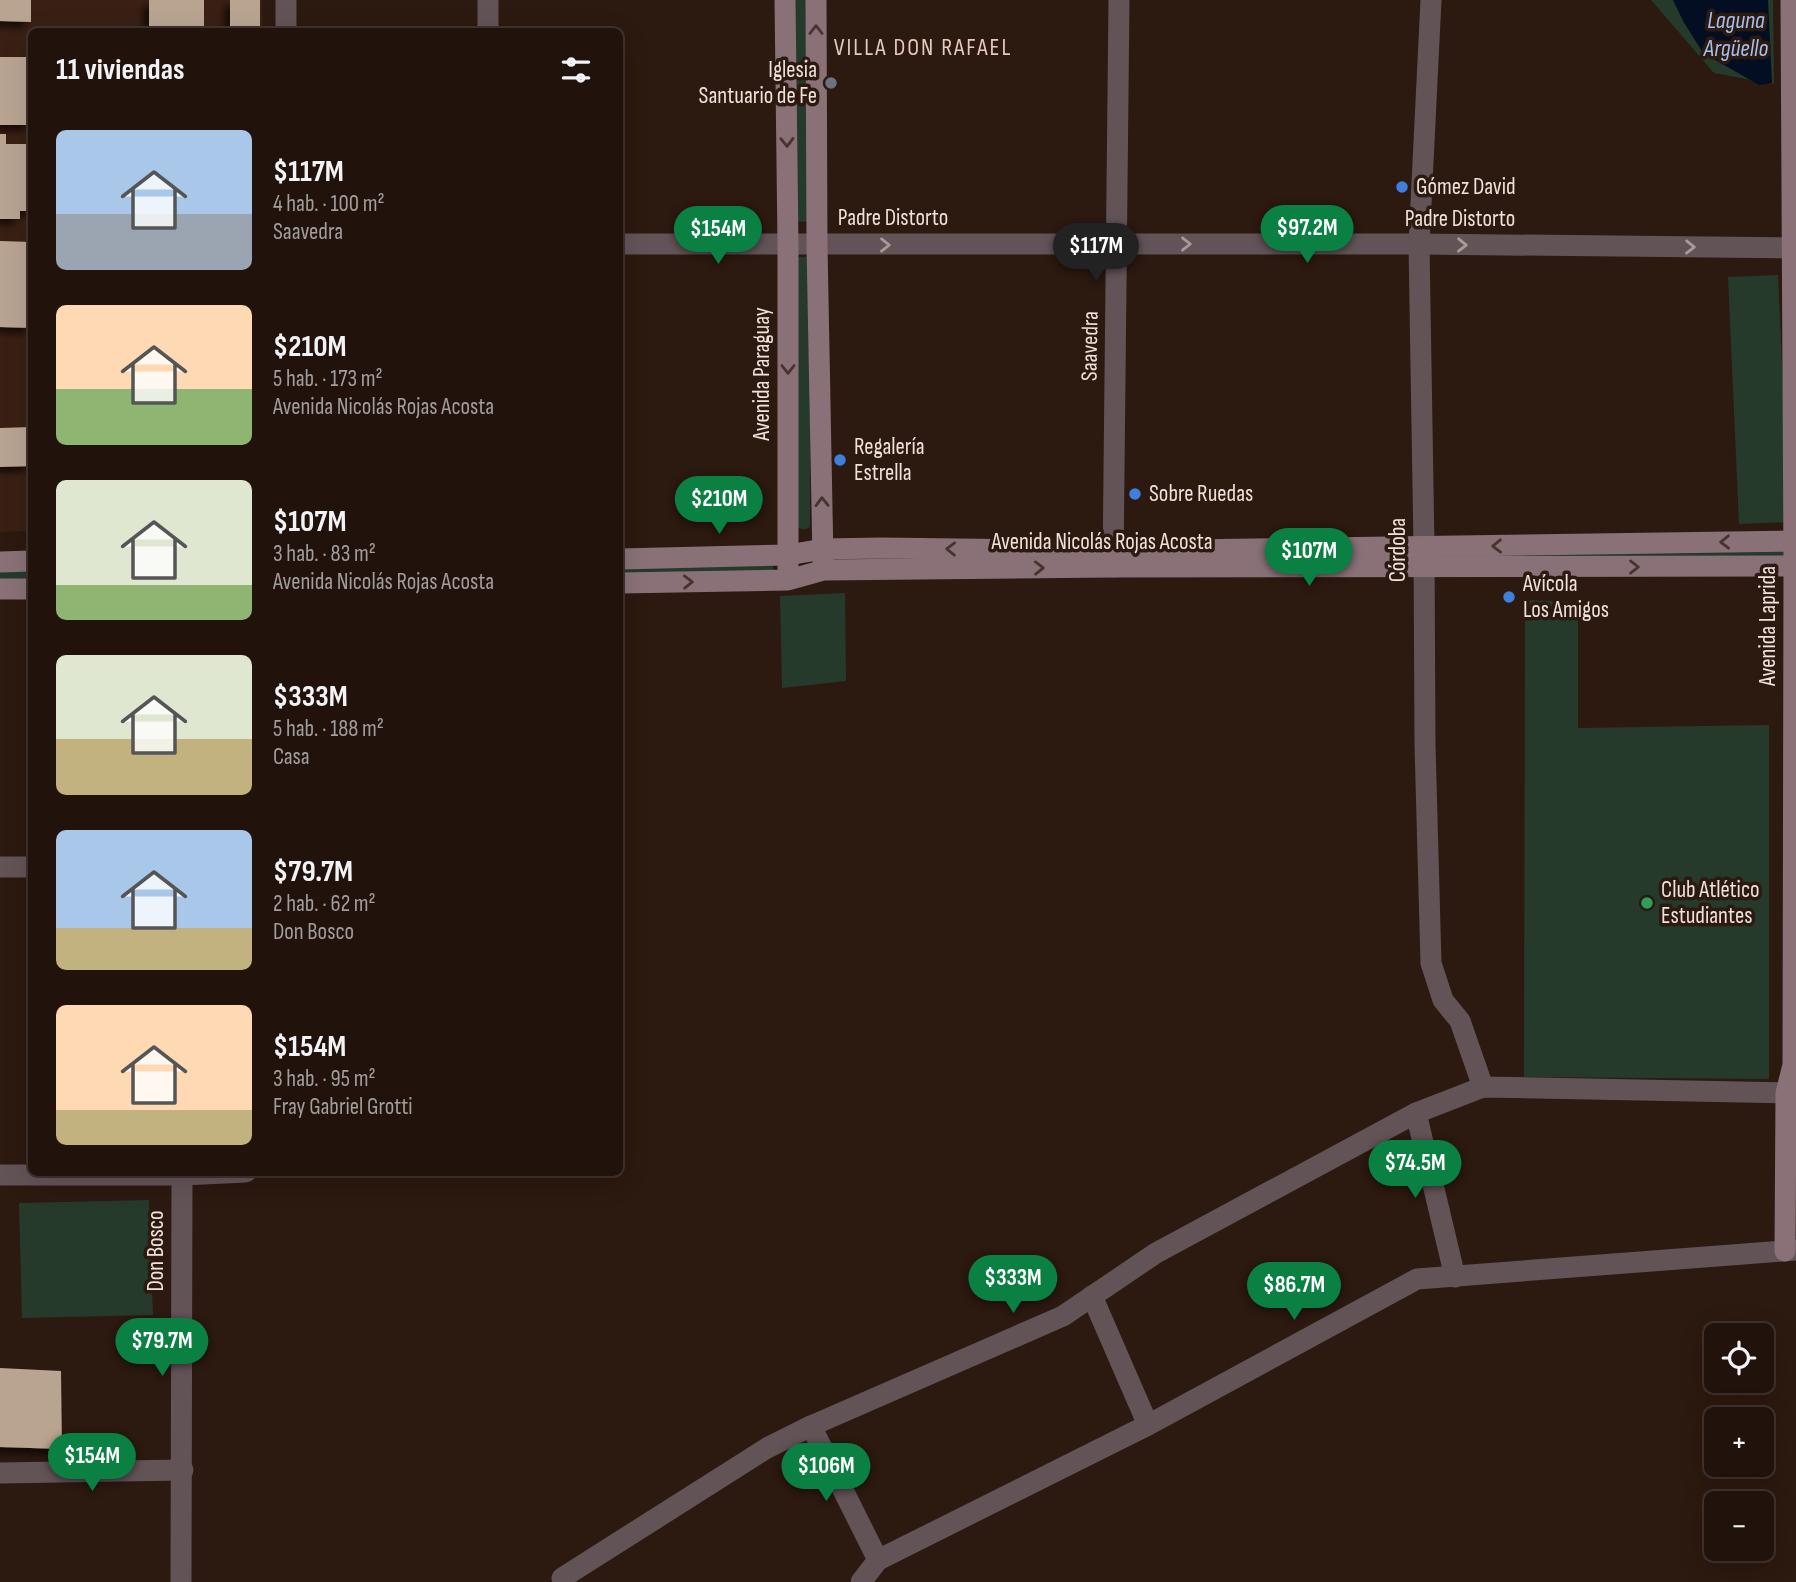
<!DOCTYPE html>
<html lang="es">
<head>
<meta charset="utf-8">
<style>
	:root { --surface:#21130c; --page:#291c15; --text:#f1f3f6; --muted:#a29e9d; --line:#3e322d; --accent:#0b8043 }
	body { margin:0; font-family:"Sofia Sans Condensed",sans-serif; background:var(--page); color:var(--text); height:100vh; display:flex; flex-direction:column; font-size:26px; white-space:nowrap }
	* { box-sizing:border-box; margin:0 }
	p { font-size:23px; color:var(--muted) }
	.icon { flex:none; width:38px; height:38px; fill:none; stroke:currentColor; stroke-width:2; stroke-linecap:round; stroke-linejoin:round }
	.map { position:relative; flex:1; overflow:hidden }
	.details { position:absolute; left:28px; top:28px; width:595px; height:1148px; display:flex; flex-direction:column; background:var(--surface); border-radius:10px; box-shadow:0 7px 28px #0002,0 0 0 2px var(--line) }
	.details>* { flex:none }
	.buttons { position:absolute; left:1704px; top:1323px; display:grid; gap:14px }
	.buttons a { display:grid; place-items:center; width:70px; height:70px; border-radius:10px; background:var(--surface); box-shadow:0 7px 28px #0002,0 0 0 2px var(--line); font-size:35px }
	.price { position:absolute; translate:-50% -60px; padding:0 16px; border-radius:24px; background:var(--accent); color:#fff; font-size:23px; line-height:46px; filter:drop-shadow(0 2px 4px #0008) }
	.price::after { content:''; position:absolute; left:50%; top:42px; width:21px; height:16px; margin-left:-10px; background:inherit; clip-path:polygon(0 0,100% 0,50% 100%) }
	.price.active { background:#222; color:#fff }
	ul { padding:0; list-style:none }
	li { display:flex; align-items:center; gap:21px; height:175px; padding:0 28px }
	li span { display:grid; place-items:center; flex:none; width:196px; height:140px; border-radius:10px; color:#555 }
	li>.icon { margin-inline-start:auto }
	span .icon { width:84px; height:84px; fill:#fffc; stroke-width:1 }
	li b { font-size:30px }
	h2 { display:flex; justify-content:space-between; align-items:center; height:84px; padding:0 28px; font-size:30px }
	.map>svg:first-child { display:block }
</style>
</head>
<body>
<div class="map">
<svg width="1796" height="1582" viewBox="0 0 1796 1582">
	<defs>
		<filter id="shadow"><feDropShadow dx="-6" dy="6" stdDeviation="3.5" flood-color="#0009"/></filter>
	</defs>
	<rect width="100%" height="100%" fill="#2c1910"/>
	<path fill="#3a2014" d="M0,0H262L263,31L32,32L31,531L0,532Z"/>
	<g fill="#263a2c">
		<path d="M794,0H808V222L793,221Z"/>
		<path d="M1651,0H1773L1774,84L1714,73Z"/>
		<path d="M797,257H811L810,527C805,530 802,530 797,527Z"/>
		<path d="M1778,275L1789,522L1739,524L1728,277Z"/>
		<path d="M1785,549L1786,559L1452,563V553Z"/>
		<path d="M773,562V574L620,575V563Z"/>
		<path d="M31,568V580L0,581V569Z"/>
		<path d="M845,593L846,681L782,688L780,596Z"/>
		<path d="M1525,600L1578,602V728L1769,725V1079L1524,1077Z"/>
		<path d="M149,1200L153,1315L22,1318L19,1203Z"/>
	</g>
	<path fill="#040e22" d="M1673,0H1768L1772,83L1759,85L1703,53L1683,21Z"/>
	<g fill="#b9a492" filter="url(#shadow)">
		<path d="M0,0H31V22L0,21Z"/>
		<rect x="149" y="0" width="55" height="32"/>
		<rect x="230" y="0" width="30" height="32"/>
		<rect x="0" y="57" width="32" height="68"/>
		<path d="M0,134H6V144H32V211H20V219H0Z"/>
		<path d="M0,241L32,242V328L0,327Z"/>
		<path d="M32,427V466L0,467V428Z"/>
		<path d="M0,1368L61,1371L62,1449L0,1447Z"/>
	</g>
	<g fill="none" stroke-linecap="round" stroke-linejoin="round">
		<g stroke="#625357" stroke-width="21">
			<path d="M286,0V32"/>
			<path d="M488,0V32"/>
			<path d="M1431,0L1419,244L1424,547L1425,745L1431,963L1443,1000L1460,1021L1483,1087"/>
			<path d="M620,244H1419L1796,248"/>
			<path d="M1113,567L1119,0"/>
			<path d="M0,867H32"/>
			<path d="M1416,1113L1455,1277"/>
			<path d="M0,1175H182L246,1172"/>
			<path d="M1092,1296L1148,1425"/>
			<path d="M811,1426L878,1560"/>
			<path d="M0,1473L183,1470"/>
			<path d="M562,1578L767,1448L811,1426L1063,1316L1156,1253L1416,1113L1483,1087L1796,1093"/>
			<path d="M181,1582L182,1172"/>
			<path d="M861,1582L878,1560L1148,1425L1417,1279L1796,1250"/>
		</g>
		<g stroke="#897177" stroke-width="21">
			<path d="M785,0L788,245V568"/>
			<path d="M816,0L817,245L823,561"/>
			<path d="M620,559L788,555L823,549L881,548L1114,551L1796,541"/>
			<path d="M0,562L32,561"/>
			<path d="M620,583L788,580L824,570L1113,567L1796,566"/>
			<path d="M0,589H32"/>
			<path d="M1785,1251L1786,1093L1793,1065L1794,566L1791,0"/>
		</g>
	</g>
	<defs><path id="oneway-chevron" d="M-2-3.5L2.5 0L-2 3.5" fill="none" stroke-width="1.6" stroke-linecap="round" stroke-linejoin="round" transform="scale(1.75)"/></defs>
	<g stroke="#48332f">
		<use href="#oneway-chevron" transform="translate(816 30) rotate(-90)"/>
		<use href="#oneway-chevron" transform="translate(787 142) rotate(89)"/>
		<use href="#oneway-chevron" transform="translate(788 369) rotate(90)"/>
		<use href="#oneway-chevron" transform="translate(822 502) rotate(-91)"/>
		<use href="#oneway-chevron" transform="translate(1725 542) rotate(179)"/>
		<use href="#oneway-chevron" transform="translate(1497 546) rotate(179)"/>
		<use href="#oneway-chevron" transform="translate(951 549) rotate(-179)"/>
		<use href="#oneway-chevron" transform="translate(1634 567)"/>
		<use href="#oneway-chevron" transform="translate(1039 568) rotate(-1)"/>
		<use href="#oneway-chevron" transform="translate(688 582) rotate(-1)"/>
	</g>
	<g stroke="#a89a99">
		<use href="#oneway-chevron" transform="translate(1186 244)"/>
		<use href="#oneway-chevron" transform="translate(885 245)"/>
		<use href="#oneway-chevron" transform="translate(1462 245) rotate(1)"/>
		<use href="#oneway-chevron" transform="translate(1690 247) rotate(1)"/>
	</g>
	<circle fill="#6b7280" stroke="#2c1910" stroke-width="2.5" cx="831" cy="83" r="7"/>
	<g fill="#3f7fe0" stroke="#2c1910" stroke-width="2.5">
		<circle cx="1402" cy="187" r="7"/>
		<circle cx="840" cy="460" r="7"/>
		<circle cx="1135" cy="494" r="7"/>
		<circle cx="1509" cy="597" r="7"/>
	</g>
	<circle fill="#2e9e5b" stroke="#2c1910" stroke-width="2.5" cx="1647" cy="903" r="7"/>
	<g text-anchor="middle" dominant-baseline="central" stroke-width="7" stroke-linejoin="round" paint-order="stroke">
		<g font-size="23" fill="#efe1db" stroke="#2c1910" text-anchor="start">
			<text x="817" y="70" text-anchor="end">Iglesia<tspan x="817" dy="26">Santuario de Fe</tspan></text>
			<text x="1416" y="187">Gómez David</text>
			<text x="854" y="447">Regalería<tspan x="854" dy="26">Estrella</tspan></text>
			<text x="1149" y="494">Sobre Ruedas</text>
			<text x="1523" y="584">Avícola<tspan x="1523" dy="26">Los Amigos</tspan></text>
			<text x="1661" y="890">Club Atlético<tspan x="1661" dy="26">Estudiantes</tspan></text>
		</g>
		<g font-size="23" fill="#efe1db" stroke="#2c1910">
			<text x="893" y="218">Padre Distorto</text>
			<text x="1460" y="219">Padre Distorto</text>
			<text transform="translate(1090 346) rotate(-89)">Saavedra</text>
			<text transform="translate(762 374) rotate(-90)">Avenida Paraguay</text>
			<text x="1102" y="542">Avenida Nicolás Rojas Acosta</text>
			<text transform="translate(1398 550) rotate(-90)">Córdoba</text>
			<text transform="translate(1768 626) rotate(-90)">Avenida Laprida</text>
			<text transform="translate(156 1251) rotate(-90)">Don Bosco</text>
		</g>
		<g font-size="24" font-style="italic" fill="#a4c1f1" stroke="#2c1910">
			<text x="1736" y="20">Laguna<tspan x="1736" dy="28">Argüello</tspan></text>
		</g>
		<g font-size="24" letter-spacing="2" fill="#e5cabe" stroke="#2c1910">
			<text x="923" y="47">VILLA DON RAFAEL</text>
		</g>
	</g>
</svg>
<div class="buttons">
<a><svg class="icon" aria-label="locate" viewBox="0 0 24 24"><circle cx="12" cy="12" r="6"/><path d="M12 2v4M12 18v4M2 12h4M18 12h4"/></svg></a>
<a>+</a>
<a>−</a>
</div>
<b class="price" style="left:1307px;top:265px">$97.2M</b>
<b class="price" style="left:718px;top:266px">$154M</b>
<b class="price active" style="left:1096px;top:283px">$117M</b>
<b class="price" style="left:719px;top:536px">$210M</b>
<b class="price" style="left:1309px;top:588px">$107M</b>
<b class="price" style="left:1415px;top:1200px">$74.5M</b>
<b class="price" style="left:1013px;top:1315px">$333M</b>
<b class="price" style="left:1294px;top:1322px">$86.7M</b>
<b class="price" style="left:162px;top:1378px">$79.7M</b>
<b class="price" style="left:92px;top:1493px">$154M</b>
<b class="price" style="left:826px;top:1503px">$106M</b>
<section class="details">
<h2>11 viviendas<svg class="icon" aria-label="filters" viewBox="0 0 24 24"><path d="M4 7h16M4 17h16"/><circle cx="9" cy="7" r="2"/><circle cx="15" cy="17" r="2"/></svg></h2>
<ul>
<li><span style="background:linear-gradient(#a9c7e8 60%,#9aa5b1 0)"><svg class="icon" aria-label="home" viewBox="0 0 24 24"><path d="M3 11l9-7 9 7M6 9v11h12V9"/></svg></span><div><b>$117M</b><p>4 hab. · 100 m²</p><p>Saavedra</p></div></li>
<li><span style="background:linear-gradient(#ffd9b3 60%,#8fb573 0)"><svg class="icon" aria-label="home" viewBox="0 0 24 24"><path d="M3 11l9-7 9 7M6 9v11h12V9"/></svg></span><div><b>$210M</b><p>5 hab. · 173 m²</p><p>Avenida Nicolás Rojas Acosta</p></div></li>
<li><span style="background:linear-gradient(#dfe7d0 75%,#8fb573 0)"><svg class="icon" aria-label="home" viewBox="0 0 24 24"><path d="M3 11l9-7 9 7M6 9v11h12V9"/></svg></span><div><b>$107M</b><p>3 hab. · 83 m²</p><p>Avenida Nicolás Rojas Acosta</p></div></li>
<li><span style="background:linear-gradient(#dfe7d0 60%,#c2b280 0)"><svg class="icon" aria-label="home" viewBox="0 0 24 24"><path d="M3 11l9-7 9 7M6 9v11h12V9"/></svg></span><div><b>$333M</b><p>5 hab. · 188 m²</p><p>Casa</p></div></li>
<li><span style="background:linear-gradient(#a9c7e8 70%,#c2b280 0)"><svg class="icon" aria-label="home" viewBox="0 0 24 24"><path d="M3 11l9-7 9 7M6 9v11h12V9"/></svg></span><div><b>$79.7M</b><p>2 hab. · 62 m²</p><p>Don Bosco</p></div></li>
<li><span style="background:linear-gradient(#ffd9b3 75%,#c2b280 0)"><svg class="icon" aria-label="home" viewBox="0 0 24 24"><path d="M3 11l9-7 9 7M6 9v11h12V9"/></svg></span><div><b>$154M</b><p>3 hab. · 95 m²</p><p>Fray Gabriel Grotti</p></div></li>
</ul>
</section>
</div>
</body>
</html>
